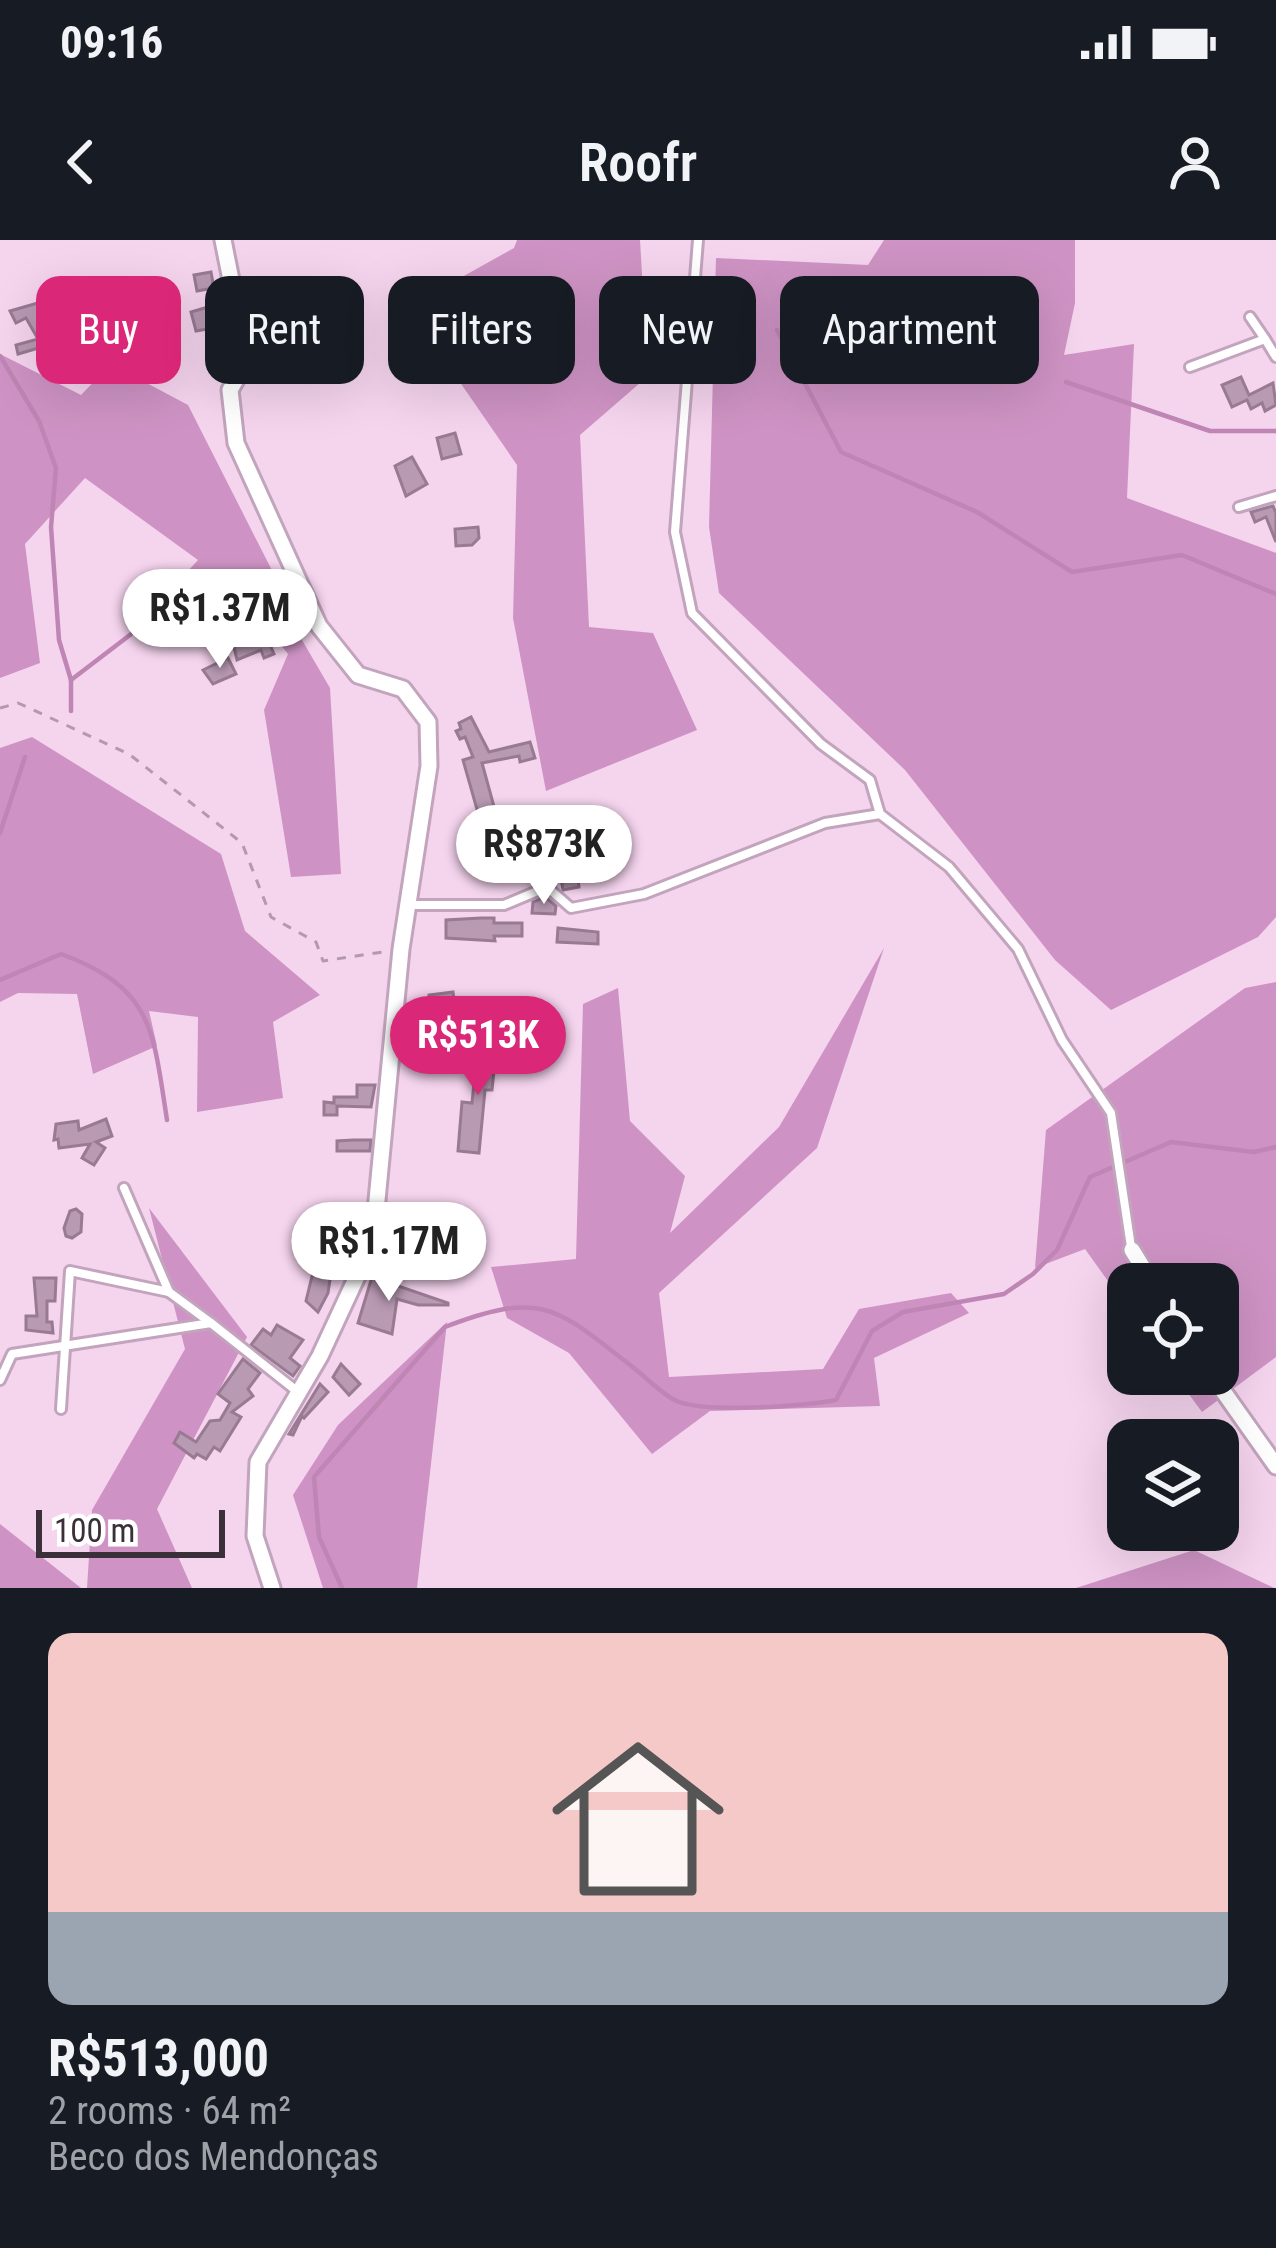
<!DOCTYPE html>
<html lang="en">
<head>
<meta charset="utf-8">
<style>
	:root { --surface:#171b24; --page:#20242c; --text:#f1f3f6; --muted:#9ea1a6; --accent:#db2777 }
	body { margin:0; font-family:"Roboto Condensed",sans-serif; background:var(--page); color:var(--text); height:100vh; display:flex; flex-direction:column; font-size:45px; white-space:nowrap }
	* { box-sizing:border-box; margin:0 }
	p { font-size:39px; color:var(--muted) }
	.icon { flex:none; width:66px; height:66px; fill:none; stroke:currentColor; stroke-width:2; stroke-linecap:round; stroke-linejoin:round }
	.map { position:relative; height:1348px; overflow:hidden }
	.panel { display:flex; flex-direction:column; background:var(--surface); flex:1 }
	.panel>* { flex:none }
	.hud { position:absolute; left:36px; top:36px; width:1206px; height:108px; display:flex; gap:24px }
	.controls { position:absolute; left:1107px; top:1023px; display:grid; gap:24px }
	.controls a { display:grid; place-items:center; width:132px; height:132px; border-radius:24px; background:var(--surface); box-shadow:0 12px 48px #0002; font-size:60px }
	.scale { position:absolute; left:36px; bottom:30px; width:189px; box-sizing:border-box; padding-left:12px; border:6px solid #3b2f39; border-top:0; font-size:33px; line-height:42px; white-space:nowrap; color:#3b2f39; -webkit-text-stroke:9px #fff; paint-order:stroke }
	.price { position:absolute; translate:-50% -102px; padding:0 27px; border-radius:42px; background:#fff; color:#222; font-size:39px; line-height:78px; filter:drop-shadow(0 3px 6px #0008) }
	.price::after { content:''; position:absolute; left:50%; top:72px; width:36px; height:27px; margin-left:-18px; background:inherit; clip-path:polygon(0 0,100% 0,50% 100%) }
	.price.current { background:var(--accent); color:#fff }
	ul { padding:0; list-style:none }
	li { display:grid; align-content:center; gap:24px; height:636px; padding:0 48px }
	li span { display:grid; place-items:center; height:372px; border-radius:24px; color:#555 }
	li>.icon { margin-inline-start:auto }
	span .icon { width:216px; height:216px; fill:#fffc; stroke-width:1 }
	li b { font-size:51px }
	.pill { padding:0 42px; border-radius:24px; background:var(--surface); box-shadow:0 12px 48px #0002; font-size:42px; line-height:108px }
	.pill.current { background:var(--accent); color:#fff }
	.status { display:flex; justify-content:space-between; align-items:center; height:84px; padding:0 60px; background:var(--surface); direction:ltr }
	.status svg { height:33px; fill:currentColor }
	header { display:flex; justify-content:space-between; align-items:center; height:156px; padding:0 48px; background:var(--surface); font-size:54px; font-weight:600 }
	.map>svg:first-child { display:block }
</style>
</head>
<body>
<div class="status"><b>09:16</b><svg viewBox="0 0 49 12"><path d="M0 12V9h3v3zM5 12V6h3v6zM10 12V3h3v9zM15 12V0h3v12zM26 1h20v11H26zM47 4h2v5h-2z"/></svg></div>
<header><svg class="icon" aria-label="back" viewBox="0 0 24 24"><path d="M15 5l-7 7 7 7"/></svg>Roofr<svg class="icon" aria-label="person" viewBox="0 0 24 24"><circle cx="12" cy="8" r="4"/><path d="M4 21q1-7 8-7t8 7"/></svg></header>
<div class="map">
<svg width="1276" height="1348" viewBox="0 0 1276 1348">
	<rect width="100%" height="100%" fill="#f5d4ee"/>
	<g fill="#ce93c4">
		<path d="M517,0H640L648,136L580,195L589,387L653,393L697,490L546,551L513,378L517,225L408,67L514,8Z"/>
		<path d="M884,0H1075V63L1064,115L1134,104L1127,258L1276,313V677L1258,697L1111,770L1055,720L905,530L719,353L709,287L716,18L868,25Z"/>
		<path d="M0,114L81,155L111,124L188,165L287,360L295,388L330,448L341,634L291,637L264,470L288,414L253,370L183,386L155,367L198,320L85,238L25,304L40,423L0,438Z"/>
		<path d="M32,497L221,614L245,691L320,755L273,782L283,858L197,872L198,777L149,771L157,806L93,834L77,754L18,753L0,762V508Z"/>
		<path d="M884,708L817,908L659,1053L669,1137L823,1129L859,1069L951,1053L969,1073L874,1118L880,1166L710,1171L652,1214L569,1113L507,1078L491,1027L576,1019L583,764L618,748L630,881L685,936L670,993L779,887Z"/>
		<path d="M1276,742V1117L1202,1172L1174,1134H1218V1044H1128V1069L1085,1009L1035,1028L1046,890L1245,748Z"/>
		<path d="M149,968L247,1097L157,1269L192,1348H87L92,1270L185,1109Z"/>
		<path d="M447,1082L417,1348H323L293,1255L338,1185Z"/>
		<path d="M0,1284L81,1348H0Z"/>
		<path d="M1194,1310L1274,1348H1076Z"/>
	</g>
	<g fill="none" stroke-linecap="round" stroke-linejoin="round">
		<g stroke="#bf85b5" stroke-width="4.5">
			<path d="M777,90L841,212L977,272L1072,332L1182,315L1276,354"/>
			<path d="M0,116L39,181L56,228L51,287L59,400L71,440V471"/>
			<path d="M1066,142L1210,191H1276"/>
			<path d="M71,440L160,372L194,368L235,376L297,363"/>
			<path d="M0,593L25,517"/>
			<path d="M0,740L61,714C154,748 153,791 167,880"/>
			<path d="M342,1348L319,1297L314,1237L445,1087C544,1049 557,1068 635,1129C648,1139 665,1157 679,1162C711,1173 803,1166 836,1160L872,1091L903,1072L1004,1054L1033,1034L1057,1010L1090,937L1171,902L1254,912L1276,907"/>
		</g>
	</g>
	<g fill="#b89ab3" stroke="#987a92" stroke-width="3">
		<path d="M211,32L214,48L197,51L194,35Z"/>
		<path d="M167,48L171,64L155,68L151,52Z"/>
		<path d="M112,51L115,70L94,73L91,55Z"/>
		<path d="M38,63L41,78L49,74L59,93L66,91L68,100L64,101L69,110L52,124L42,107L18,114L16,105L38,99L26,78L16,83L10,71Z"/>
		<path d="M208,67L213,88L196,91L191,72Z"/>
		<path d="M314,68L315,81L289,84L288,70Z"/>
		<path d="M353,72L359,91L339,97L333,78Z"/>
		<path d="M159,89L163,108L141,114L136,94Z"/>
		<path d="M225,103L234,118L216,125L211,109Z"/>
		<path d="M1241,137L1249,155L1273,143L1276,165L1265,171L1262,163L1251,169L1247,160L1232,167L1222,145Z"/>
		<path d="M455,193L461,214L442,219L437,198Z"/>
		<path d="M412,217L427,244L406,256L395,226Z"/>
		<path d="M1273,266L1276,273V302L1266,277L1255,282L1251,272Z"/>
		<path d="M478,287L479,298L472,305L456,306L455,289Z"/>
		<path d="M242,385L246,396L264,391L274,414L264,418L261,410L237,420L230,390Z"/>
		<path d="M228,418L236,434L213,444L203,430Z"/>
		<path d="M471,477L489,512L530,502L535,518L520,522L519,516L482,523L501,592L475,599L470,582L480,580L463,520L473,517L465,497L460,499L456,491L461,489L459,483Z"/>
		<path d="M550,599L552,616L523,618L522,601Z"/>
		<path d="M576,624L579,647L563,650L559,627Z"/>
		<path d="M545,657L556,666L555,674L532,673L533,662Z"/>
		<path d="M481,678H494V683H522V696H494L495,701L446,698V680Z"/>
		<path d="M558,688L598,692V704L557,702Z"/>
		<path d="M453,752L456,775L431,776L429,755Z"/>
		<path d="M478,802L502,805L500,822L495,821L492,850H485L479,913L458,911L462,862L472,863Z"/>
		<path d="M357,845H375L371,867L337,866V875H324V862L334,863V857H357Z"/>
		<path d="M106,879L112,896L96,902L105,908L94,925L82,918L90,904L59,908L58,899L54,900L56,884L78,881L79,890Z"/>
		<path d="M353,900H371L370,911H337V901Z"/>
		<path d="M76,969L82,974L81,992L72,998L66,996L64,988L70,971Z"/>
		<path d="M390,987L441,1001L439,1012L388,999Z"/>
		<path d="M315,1024L332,1026L328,1053L318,1072L306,1061Z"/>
		<path d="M372,1037L448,1063V1065H418L397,1059L392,1094L358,1083Z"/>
		<path d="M34,1038H56L55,1061H47V1082H52L53,1093L26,1090V1076H37Z"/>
		<path d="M277,1085L303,1100L290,1118L300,1126L293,1136L251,1105L263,1089L271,1095Z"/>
		<path d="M243,1119L260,1133L248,1149L253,1156L232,1172L241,1177L220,1211L214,1207L206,1219L197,1214L194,1218L174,1203L180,1192L196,1202L210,1181L220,1180L230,1163L218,1154Z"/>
		<path d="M341,1124L360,1144L349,1155L333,1137Z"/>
		<path d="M320,1144L328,1152L304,1178L302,1176L293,1195L289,1194Z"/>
	</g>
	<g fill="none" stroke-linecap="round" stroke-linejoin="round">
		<defs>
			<g id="service">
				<path d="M698,0L675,292L692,373L821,504L870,540L880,574L949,627L1018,709L1062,800L1111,873L1131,1007"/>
				<path d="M1250,77L1265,99"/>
				<path d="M1190,127L1265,99L1276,117"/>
				<path d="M1239,267L1276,256"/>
				<path d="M410,665H504L547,647L571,668L644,654L825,583L880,574"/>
				<path d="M124,948L169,1052L211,1083"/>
				<path d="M0,1140L12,1114L211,1083L298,1152"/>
				<path d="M61,1169L70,1031L169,1052"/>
			</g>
			<g id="minor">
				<path d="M223,0L247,120L230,150L236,203L319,386L358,435L403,449L428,482L429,526L401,709L373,1002L320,1116L258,1222L255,1296L272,1348"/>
				<path d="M1132,1010L1153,1044"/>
				<path d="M1211,1134L1276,1226"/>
			</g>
		</defs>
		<use href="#service" stroke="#c2a4bd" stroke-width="14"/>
		<use href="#minor" stroke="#c2a4bd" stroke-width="21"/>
		<path stroke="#b299ad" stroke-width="3" stroke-dasharray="9 9" stroke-linecap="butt" d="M0,468L18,463L129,514L242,603L271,677L316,702L323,721L389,711"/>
		<use href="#service" stroke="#fff" stroke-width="8"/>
		<use href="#minor" stroke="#fff" stroke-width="15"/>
	</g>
</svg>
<div class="controls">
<a><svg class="icon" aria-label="locate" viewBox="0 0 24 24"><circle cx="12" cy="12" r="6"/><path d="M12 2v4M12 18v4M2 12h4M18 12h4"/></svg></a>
<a><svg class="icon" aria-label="layers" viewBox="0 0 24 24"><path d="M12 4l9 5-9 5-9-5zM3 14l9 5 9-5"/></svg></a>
</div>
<div class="scale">100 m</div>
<b class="price" style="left:220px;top:431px">R$1.37M</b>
<b class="price" style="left:544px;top:667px">R$873K</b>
<b class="price current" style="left:478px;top:858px">R$513K</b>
<b class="price" style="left:389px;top:1064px">R$1.17M</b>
<div class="hud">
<a class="pill current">Buy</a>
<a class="pill">Rent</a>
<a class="pill">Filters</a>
<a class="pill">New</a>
<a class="pill">Apartment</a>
</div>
</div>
<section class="panel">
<ul>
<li><span style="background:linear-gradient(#f6c9c9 75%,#9aa5b1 0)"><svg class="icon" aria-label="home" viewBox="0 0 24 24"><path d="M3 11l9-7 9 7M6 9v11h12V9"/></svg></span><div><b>R$513,000</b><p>2 rooms · 64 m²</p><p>Beco dos Mendonças</p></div></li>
</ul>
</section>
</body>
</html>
